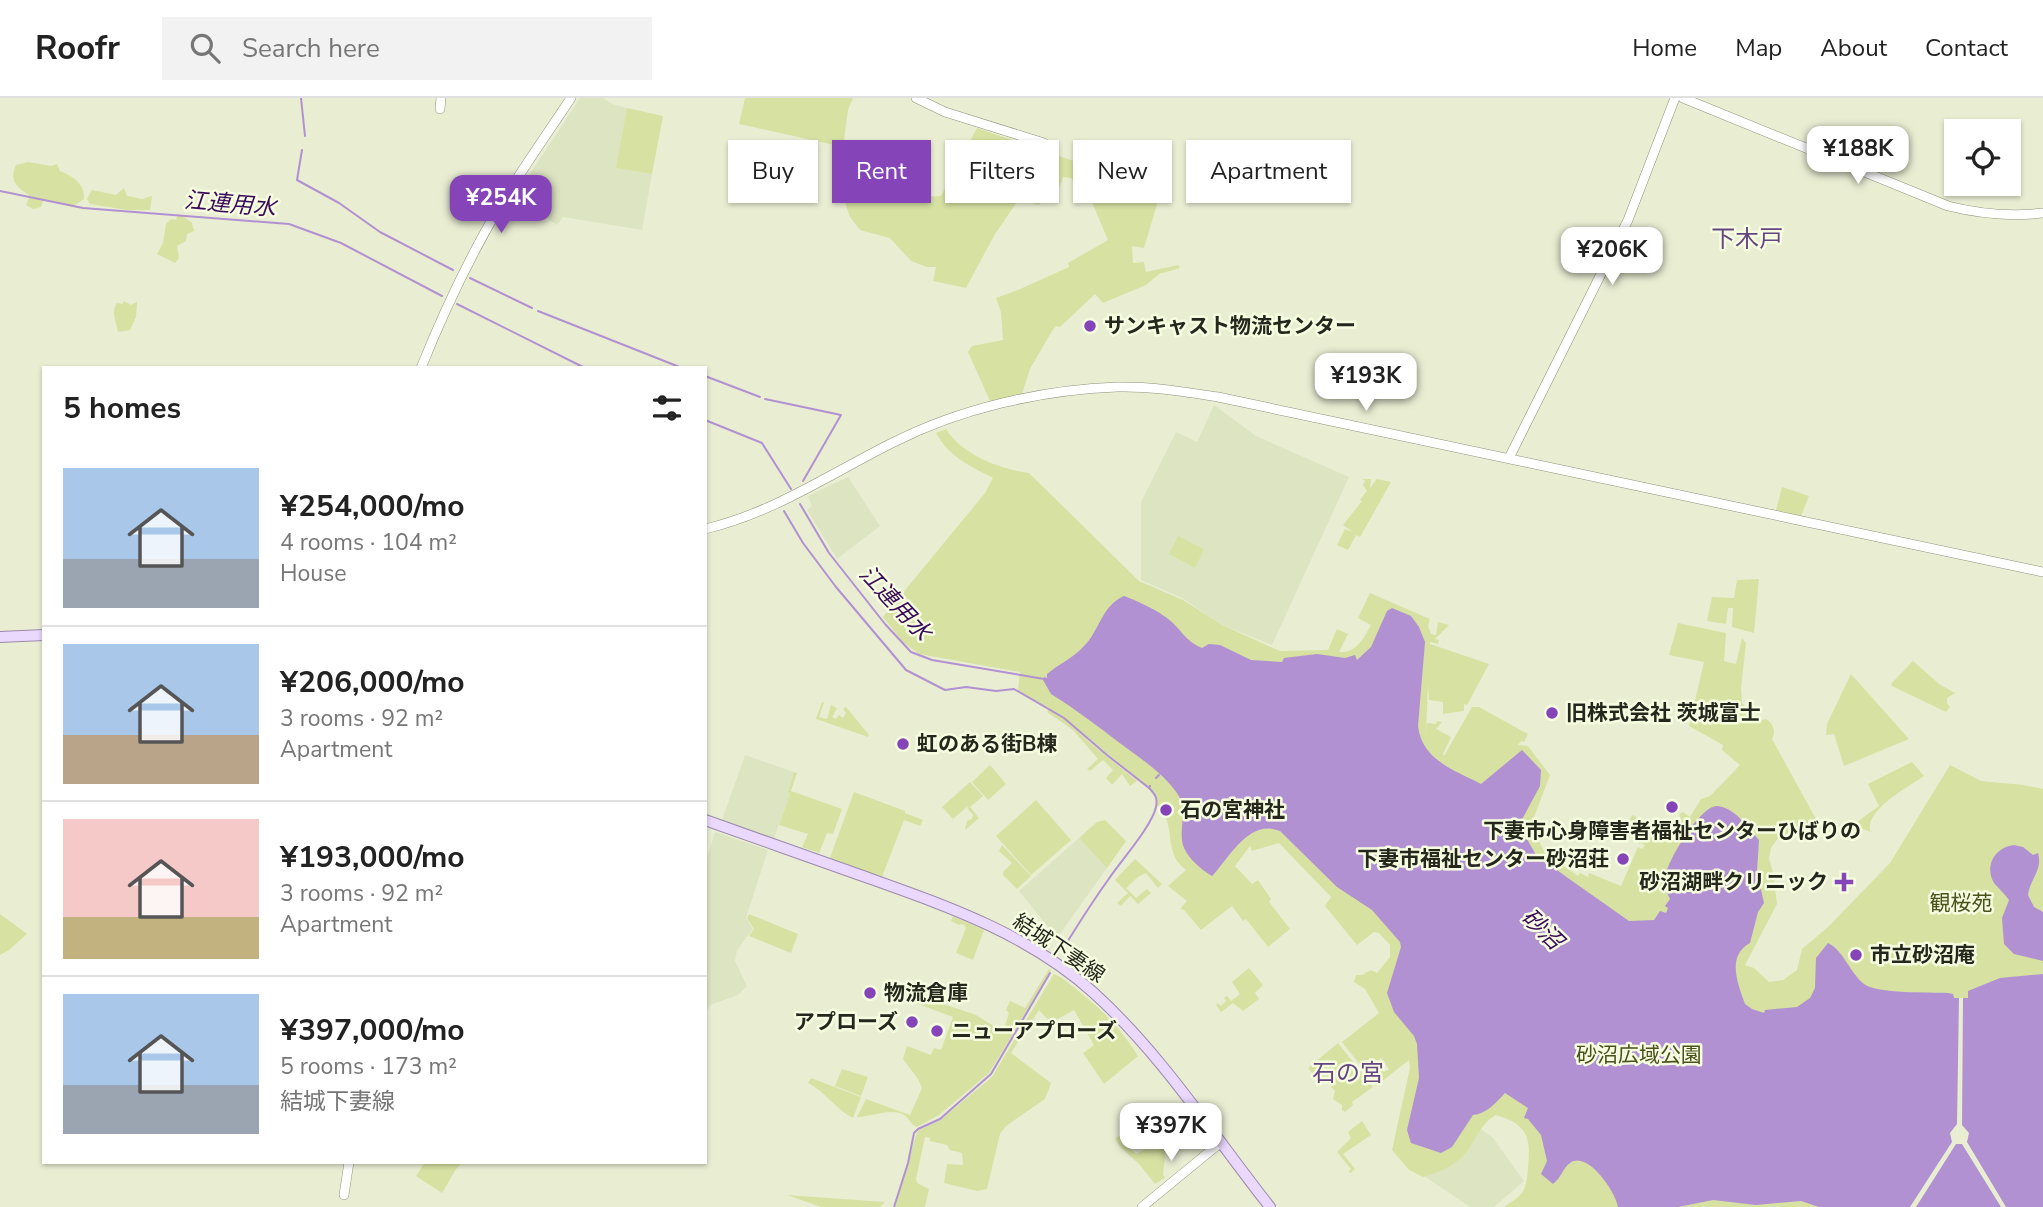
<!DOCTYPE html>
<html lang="en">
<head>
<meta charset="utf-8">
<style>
	:root { --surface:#fff; --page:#f2f2f2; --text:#222; --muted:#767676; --line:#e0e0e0; --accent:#8545b9 }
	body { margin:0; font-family:"Nunito Sans","Noto Sans JP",sans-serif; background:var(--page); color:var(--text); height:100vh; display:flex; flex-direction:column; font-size:26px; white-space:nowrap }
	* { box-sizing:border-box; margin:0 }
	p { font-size:23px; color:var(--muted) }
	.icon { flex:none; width:38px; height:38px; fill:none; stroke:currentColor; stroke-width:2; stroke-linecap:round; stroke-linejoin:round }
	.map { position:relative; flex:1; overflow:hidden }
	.drawer { position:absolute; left:42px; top:268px; width:665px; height:798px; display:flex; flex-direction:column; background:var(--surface); border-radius:0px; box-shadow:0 2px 5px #0004 }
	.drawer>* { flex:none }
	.guide { position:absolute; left:728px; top:42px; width:665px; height:63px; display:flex; gap:14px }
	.buttons { position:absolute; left:1944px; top:21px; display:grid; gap:14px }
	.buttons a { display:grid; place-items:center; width:77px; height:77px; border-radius:0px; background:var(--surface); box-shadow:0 2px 5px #0004; font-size:35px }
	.price { position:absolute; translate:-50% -60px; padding:0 16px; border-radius:14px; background:#fff; color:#222; font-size:23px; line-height:46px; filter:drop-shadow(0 2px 4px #0008) }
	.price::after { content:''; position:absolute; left:50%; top:42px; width:21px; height:16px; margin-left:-10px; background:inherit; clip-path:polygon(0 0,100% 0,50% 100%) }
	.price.on { background:var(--accent); color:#fff }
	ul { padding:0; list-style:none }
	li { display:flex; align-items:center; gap:21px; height:175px; padding:0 21px }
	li+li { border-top:2px solid var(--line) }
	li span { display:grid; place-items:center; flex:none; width:196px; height:140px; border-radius:0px; color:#555 }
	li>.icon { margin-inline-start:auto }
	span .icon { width:84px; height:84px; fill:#fffc; stroke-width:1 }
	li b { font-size:30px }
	h2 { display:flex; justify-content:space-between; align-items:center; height:84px; padding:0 21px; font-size:30px }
	.tag { padding:0 24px; border-radius:0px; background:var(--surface); box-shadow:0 2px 5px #0004; font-size:24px; line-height:63px }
	.tag.on { background:var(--accent); color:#fff }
	header { display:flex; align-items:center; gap:42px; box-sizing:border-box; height:98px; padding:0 35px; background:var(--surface); border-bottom:2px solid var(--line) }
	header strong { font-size:33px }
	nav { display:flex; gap:38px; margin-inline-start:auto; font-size:24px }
	.search { width:490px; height:63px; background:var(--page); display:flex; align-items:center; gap:18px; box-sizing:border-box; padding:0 24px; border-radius:0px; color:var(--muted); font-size:26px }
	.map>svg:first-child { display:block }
</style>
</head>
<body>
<header>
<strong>Roofr</strong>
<div class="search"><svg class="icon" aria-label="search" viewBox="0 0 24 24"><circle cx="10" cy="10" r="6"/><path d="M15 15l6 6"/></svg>Search here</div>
<nav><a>Home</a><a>Map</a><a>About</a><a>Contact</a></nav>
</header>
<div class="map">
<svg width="2043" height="1109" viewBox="0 0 2043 1109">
	<rect width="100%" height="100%" fill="#e9eed3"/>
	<g fill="#dde4c2">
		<path d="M580,0H603L612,6L627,10L617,70L652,76L642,132L563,119L557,127L515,99Z"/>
		<path d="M1214,307L1256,338L1349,379L1272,547L1222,527L1182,500L1141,482V404L1176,334L1197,344Z"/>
		<path d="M848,379L880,428L837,461L807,412L812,408L808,398Z"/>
		<path d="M745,657L794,674L788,693L790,696L774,740L722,722Z"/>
		<path d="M715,734L768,752L746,820L753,831L737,852L735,863L747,888L738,897L710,907L706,914L705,766Z"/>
		<path d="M1079,740L1107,770L1057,840L1019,793Z"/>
		<path d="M1481,1031L1493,1040L1524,1083L1494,1109H1470L1424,1078L1444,1071L1461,1060Z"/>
	</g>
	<g fill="#d6e1a2">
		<path d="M745,0H853L848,12L843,49L739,26Z"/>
		<path d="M627,10L663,18L652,76L616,70Z"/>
		<path d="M977,30L1161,93L1144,150L1132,148L1133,165L1144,164L1146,174L1178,167L1180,170L1159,176L1146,187L1103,205L1095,196L1060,229L1056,228L1052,233L1030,271L1022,296L990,303L968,254L972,248L1003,242L1001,214L996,200L1018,192L1069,169L1068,165L1108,142L1091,102L1071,80L1063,79L1058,94L1038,107L1019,101L995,136L966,190L933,183L936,169H927L911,163L890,140L860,132L850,119L840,89L844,69L853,63L864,65C875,92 888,91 914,93C927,94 924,100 941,98Z"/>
		<path d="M28,64L51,68L57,66L60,73C73,78 85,86 84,101L72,109L58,104L43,103L41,109L33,111L26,107L30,98C19,90 8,84 16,67Z"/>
		<path d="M124,90L127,98L142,101L152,98L150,112H127L90,106L87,101L92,92L116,97Z"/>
		<path d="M177,118H183L192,125L194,133L187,136L186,143L177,148L179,160L175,165L157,156L163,145L166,126L171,121L176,122Z"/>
		<path d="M124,203L131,207L137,204L136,219L130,232L118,234C117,225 110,214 117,205L122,206Z"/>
		<path d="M946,331C962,357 1000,371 1029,375L1139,483L1183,502L1222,527L1280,553L1328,552L1337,531L1348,536L1339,554C1357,555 1363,541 1371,527L1358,520L1370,495L1430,521L1428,528L1431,536L1436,537L1438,524L1449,527L1435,541L1439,542L1438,546L1430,544V546L1489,566L1467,607L1464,606V613L1443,616V604L1429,602L1428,586L1426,637L1427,625L1436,626L1437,623L1442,624L1436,631L1451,639L1443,656L1444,658L1472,609H1479L1528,636L1524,644L1521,643L1518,647L1528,648L1550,677L1531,727L1544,753L1578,778L1580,775L1588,779L1589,775L1621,788L1638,749L1642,751L1645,747L1641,745L1639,747L1640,742L1628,738L1626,741L1621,739L1632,717L1667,732L1670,730L1677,731L1682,723L1679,716L1683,714L1690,719L1701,701L1710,698L1740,667L1722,652L1723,647L1689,628L1704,564L1669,557L1678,525L1726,535L1724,563L1736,566L1742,540L1746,545L1741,590L1742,605L1759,623L1766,621C1774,626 1776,634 1772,641L1816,721L1813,727L1779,739L1771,750L1769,761L1773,774L1777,806L1745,867L1754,870L1769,884L1783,882L1797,872L1802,851L1828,829L1890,765L1950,667L1981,683L2023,687L2043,691V1109H1504C1509,1105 1517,1101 1521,1096C1527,1089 1527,1079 1528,1070C1531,1040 1528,1026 1496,1017C1482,1024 1476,1041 1467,1053C1457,1067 1440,1074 1423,1079L1409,1072L1392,1052L1410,970L1409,962L1376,988L1367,977L1372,972L1376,976L1382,972L1384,974L1389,971L1381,961L1384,958L1365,973L1342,944L1379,915L1365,891L1354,884L1356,877H1362L1371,872L1377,875L1390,859V847L1379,835L1374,834L1357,847L1325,808L1331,799L1279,745L1252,753L1250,748L1235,768L1252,786L1258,782L1271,801L1269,804L1290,831L1268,849L1246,821L1243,823L1232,808L1201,832L1184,812L1180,811L1187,803L1168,788L1186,772C1180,767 1175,762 1173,754C1168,739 1172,721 1158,711L1157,699L1153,693L1068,623L1088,643L1137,683L1130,688L1122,676L1112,687L1106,680L1113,672L1103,662L1090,673L1087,671L1098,661L1073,632L1047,614L1049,611L1065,620L1020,594L1018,591L1020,574L919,556L903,544L883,519L985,395L993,380C970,368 949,359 936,335Z"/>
		<path d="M1362,381H1371L1370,390L1377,381L1391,384L1360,439L1356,437L1348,452L1337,447L1345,431L1353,434L1343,427L1362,403L1360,402L1367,393L1363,387L1365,383Z"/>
		<path d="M1782,389L1809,398L1801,418L1776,412Z"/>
		<path d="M1178,438L1204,451L1195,470L1169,456Z"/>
		<path d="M1759,481L1754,535L1732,529L1733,510H1728L1726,526L1707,523L1712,499L1734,500L1737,482Z"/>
		<path d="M1913,563L1939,586L1955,595L1947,600V605L1950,609L1946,614L1892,588L1891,586Z"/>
		<path d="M1851,576L1909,641L1844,668L1834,636L1826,637L1827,626Z"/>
		<path d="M822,604L824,605L819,619L827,621L831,607L837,610L832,619L836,621L839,617L843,620L846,615L843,611L846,609L869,637L868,639L816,621Z"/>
		<path d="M1912,664L1924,678C1908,689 1863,713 1871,734L1861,730L1857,724L1879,708L1868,686Z"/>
		<path d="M990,667L1006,686L988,702L972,684Z"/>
		<path d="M794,674L797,675L791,693L842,711L833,736L827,735L819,755L802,749L808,736L779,727L790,696L788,694Z"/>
		<path d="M970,684L983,698L970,709L979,720L965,732L967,723L972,721L973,717L967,710L969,707L953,721L942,709Z"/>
		<path d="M854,694L905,713V715L923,722L920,728L904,722L882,779L830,760Z"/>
		<path d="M1036,702L1071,742L1031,777L996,738Z"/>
		<path d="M1105,722L1126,743L1107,770L1079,740L1097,724Z"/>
		<path d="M1002,747L1031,778L1017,791L1003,777V774L1012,765L999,753Z"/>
		<path d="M1135,761L1162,786L1158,790L1146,775L1138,779L1126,790L1136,800L1147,791L1151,795L1138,806L1130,798L1121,808L1117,805L1128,795L1115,782Z"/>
		<path d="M0,816L27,836L9,852L0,857Z"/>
		<path d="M749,816L798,836L791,855L749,838L754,831L747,820Z"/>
		<path d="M953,818L984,832L973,862L956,855L966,830L963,826L959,827L951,823Z"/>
		<path d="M1249,870L1263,887L1255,895L1259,901L1243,913L1233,905L1221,914L1216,907L1218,905L1221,908L1226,903L1224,900L1227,898L1231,903L1240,896L1232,884Z"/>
		<path d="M1049,871L1051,873L989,975L939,1017L917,1029C910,1026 910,1021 904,1017C894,1009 870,1019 857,1019L866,1001L910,1017L922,990L918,981L903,961L907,948L931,957L934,950L941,952L953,919L902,900L905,893L976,917L1003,934L1009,915L1006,912L1010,903L1025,910Z"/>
		<path d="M1054,876L1062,880C1094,905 1116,923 1138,958L1104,986L1083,955L1094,947L1074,912L1051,925L1039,912L1011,955L1051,985L1045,1001L1006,1028L1000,1036L987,1091L977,1093L944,1085L947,1066L963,1067L962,1055L950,1052L947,1047L930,1043V1040L925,1039L916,1081L917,1085L929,1091L925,1109H895L916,1037L919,1032L939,1023L992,979Z"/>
		<path d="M1338,945L1373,989L1352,1004L1353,1007L1345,1014L1342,1012V1007L1333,1001L1335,993L1317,973L1313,976L1308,970Z"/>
		<path d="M842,971L868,979L861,998L835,988Z"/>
		<path d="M811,980L861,999L853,1020C835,1011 826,994 808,985Z"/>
		<path d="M1362,1023L1371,1037L1343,1056L1355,1071L1351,1075L1348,1074L1351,1071L1337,1054L1351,1040L1348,1034Z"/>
		<path d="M1119,1038L1136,1056L1151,1048L1166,1049L1163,1077L1165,1080L1155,1086C1150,1080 1145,1073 1140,1067C1131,1058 1122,1052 1115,1041Z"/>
		<path d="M425,1064H463L456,1071L442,1095L416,1078Z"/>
		<path d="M787,1097L885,1104L880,1109H821Z"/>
	</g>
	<g fill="#b191d2">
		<path d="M1124,498C1135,502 1155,511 1164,518C1181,529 1183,542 1202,550L1209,546L1220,547L1251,562L1282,564L1284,560L1317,556L1345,560L1355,557L1357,562L1371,549L1387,513L1392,510L1411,518L1419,529L1425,544L1418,628C1422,662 1454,672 1481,686L1522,652L1541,672L1540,688L1519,727L1536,757L1575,785L1629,823L1654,822L1660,813L1666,815L1668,810L1665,808L1670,801C1668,797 1665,790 1664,786C1662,770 1700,707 1717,708C1734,709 1749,730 1759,742L1757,774L1764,805L1758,814L1750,845C1726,858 1738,886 1745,906L1752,911L1764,915L1765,912L1797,909L1810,900L1815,890L1816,860L1828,845C1844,853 1850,875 1864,886C1877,896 1930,894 1948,895L1953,896L1954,900H1968V893L2000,880L2043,876V1109H1819L1801,1103L1756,1107L1713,1102L1678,1109H1618C1616,1095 1588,1052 1570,1065C1563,1070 1561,1080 1553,1086L1541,1076L1547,1063L1541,1037L1528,1021L1524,1020L1528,1010L1505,995C1496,1005 1486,1016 1473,1017L1452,1049L1441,1055L1411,1045L1407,1032L1419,980L1417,946L1414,938L1394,914L1387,895L1401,849L1400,844L1372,812L1337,789L1280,733C1250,721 1231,757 1214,776L1212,778C1200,771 1183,756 1182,742C1180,724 1188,712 1177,695C1163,675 1140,660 1121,646C1098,628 1075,611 1051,596L1043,582L1044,579L1047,580V576C1059,566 1073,560 1083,549C1100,533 1101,508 1124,498Z"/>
		<path d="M2014,747L2023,749L2033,757L2038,755C2043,772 2030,781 2028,797L2034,809L2043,814V863L2014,856L2004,846L2002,820L2009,802C2005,796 1999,791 1994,785C1984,768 1995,749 2014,747Z"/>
	</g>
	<path fill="#e9eed3" d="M1959,900H1963L1962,1027L1969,1035L1967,1044L2006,1109H2001L1962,1046H1956L1916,1109H1910L1952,1044L1950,1035L1957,1026Z"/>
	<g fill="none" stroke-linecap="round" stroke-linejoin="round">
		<g stroke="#b191d2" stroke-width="2">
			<path d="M301,0L305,38"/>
			<path d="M302,52L297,82L339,105L380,134L453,172"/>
			<path d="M0,93L83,110L289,126L341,145L442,198"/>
			<path d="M470,180L532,210"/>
			<path d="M457,206L585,270"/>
			<path d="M538,213L682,270"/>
			<path d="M705,278L760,299"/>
			<path d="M765,301L841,317L803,383"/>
			<path d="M705,322L762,345L791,391"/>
			<path d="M800,406L829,455L885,526L911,554L932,562L1044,581"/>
			<path d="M784,413L803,445L836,489L906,572L945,592L966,589L996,593L1014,591L1064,620L1107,657L1149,690"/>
			<path d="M1156,680L1159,677"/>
			<path d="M1066,846C1079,825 1093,803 1108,782C1120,764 1152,728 1156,709C1158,700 1155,696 1149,690L1150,688"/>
			<path d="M894,1109L908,1065L914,1035L918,1031L940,1021L991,976L1050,875"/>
		</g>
		<defs>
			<g id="tertiary">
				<path d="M916,0L945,14L1044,45"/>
				<path d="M1683,0L1948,108C1980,116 2010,119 2043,115"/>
				<path d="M440,11L441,0"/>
				<path d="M421,270C446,208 475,147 511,90C530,60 551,30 571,0"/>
				<path d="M1509,360L1628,122L1675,0"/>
				<path d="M705,431C773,415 830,376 892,345C961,310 1041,292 1117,289C1151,288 1185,294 1218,299L2043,474"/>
				<path d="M344,1097L349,1064"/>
				<path d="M1142,1109L1220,1045"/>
			</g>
			<g id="primary">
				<path d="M0,539L44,537"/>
				<path d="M705,722C757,740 808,759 860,777C944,807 1028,835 1095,896C1163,958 1213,1037 1270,1109"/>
			</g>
		</defs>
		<use href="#tertiary" stroke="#8e937a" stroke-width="10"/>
		<use href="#primary" stroke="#9c89ae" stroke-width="12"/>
		<use href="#tertiary" stroke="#fff" stroke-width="9"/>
		<use href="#primary" stroke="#ead8fd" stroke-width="10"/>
	</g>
	<g fill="#8545b9" stroke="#f6fce0" stroke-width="2.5">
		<circle cx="1090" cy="228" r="7"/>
		<circle cx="1552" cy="615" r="7"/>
		<circle cx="903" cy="646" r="7"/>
		<circle cx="1672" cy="709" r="7"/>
		<circle cx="1166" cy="712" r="7"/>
		<circle cx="1623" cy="761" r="7"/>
		<path d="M1840.5 773.5h7v7h7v7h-7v7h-7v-7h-7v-7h7z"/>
		<circle cx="1856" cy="857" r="7"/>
		<circle cx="870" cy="895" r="7"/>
		<circle cx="912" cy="924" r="7"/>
		<circle cx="937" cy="933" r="7"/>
	</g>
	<g text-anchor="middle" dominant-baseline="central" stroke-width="5" stroke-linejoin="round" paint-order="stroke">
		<g font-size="21" font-weight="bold" fill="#25271d" stroke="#f6fce0" text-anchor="start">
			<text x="1104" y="228">サンキャスト物流センター</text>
			<text x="1566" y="615">旧株式会社 茨城富士</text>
			<text x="917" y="646">虹のある街B棟</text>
			<text x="1180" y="712">石の宮神社</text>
			<text x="1672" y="733" text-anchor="middle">下妻市心身障害者福祉センターひばりの</text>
			<text x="1609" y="761" text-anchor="end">下妻市福祉センター砂沼荘</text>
			<text x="1828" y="784" text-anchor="end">砂沼湖畔クリニック</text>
			<text x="1870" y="857">市立砂沼庵</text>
			<text x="884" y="895">物流倉庫</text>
			<text x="898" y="924" text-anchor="end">アプローズ</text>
			<text x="951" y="933">ニューアプローズ</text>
		</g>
		<g font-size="21" fill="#4a511b" stroke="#f6fce0">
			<text x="1961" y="805">観桜苑</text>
			<text x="1639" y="957">砂沼広域公園</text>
		</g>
		<g font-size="21" fill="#25271d" stroke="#f6fce0">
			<text transform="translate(1059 850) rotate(34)">結城下妻線</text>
		</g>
		<g font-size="23" font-style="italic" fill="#3a0b5a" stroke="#f6fce0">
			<text transform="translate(230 106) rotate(5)">江連用水</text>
			<text transform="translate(895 505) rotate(47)">江連用水</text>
			<text transform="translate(1542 831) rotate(44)">砂沼</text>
		</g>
		<g font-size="24" fill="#654682" stroke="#f6fce0">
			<text x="1747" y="141">下木戸</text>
			<text x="1348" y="975">石の宮</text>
		</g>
	</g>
</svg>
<div class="buttons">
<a><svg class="icon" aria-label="locate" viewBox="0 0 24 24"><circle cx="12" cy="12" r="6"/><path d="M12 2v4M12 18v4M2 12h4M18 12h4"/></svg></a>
</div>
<b class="price" style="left:1858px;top:88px">¥188K</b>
<b class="price on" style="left:501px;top:137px">¥254K</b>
<b class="price" style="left:1612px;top:189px">¥206K</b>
<b class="price" style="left:1366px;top:315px">¥193K</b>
<b class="price" style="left:1171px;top:1065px">¥397K</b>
<div class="guide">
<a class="tag">Buy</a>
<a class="tag on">Rent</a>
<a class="tag">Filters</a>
<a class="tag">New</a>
<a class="tag">Apartment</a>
</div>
<section class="drawer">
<h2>5 homes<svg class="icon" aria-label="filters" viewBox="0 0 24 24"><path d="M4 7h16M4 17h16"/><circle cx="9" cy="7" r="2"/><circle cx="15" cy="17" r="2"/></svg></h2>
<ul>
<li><span style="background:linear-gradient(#a9c7e8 65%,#9aa5b1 0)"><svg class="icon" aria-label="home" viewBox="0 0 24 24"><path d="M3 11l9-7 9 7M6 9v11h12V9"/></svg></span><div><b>¥254,000/mo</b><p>4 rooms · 104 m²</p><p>House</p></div></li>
<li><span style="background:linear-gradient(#a9c7e8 65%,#b9a48a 0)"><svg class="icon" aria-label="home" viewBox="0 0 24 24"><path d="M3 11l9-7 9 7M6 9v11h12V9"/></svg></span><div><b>¥206,000/mo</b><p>3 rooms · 92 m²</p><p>Apartment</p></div></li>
<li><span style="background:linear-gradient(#f6c9c9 70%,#c2b280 0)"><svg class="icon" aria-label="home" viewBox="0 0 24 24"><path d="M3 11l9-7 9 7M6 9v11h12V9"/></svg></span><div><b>¥193,000/mo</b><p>3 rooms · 92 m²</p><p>Apartment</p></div></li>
<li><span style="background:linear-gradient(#a9c7e8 65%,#9aa5b1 0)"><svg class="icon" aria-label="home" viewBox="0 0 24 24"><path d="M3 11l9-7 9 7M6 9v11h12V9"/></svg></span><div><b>¥397,000/mo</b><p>5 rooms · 173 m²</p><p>結城下妻線</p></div></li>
</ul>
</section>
</div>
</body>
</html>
